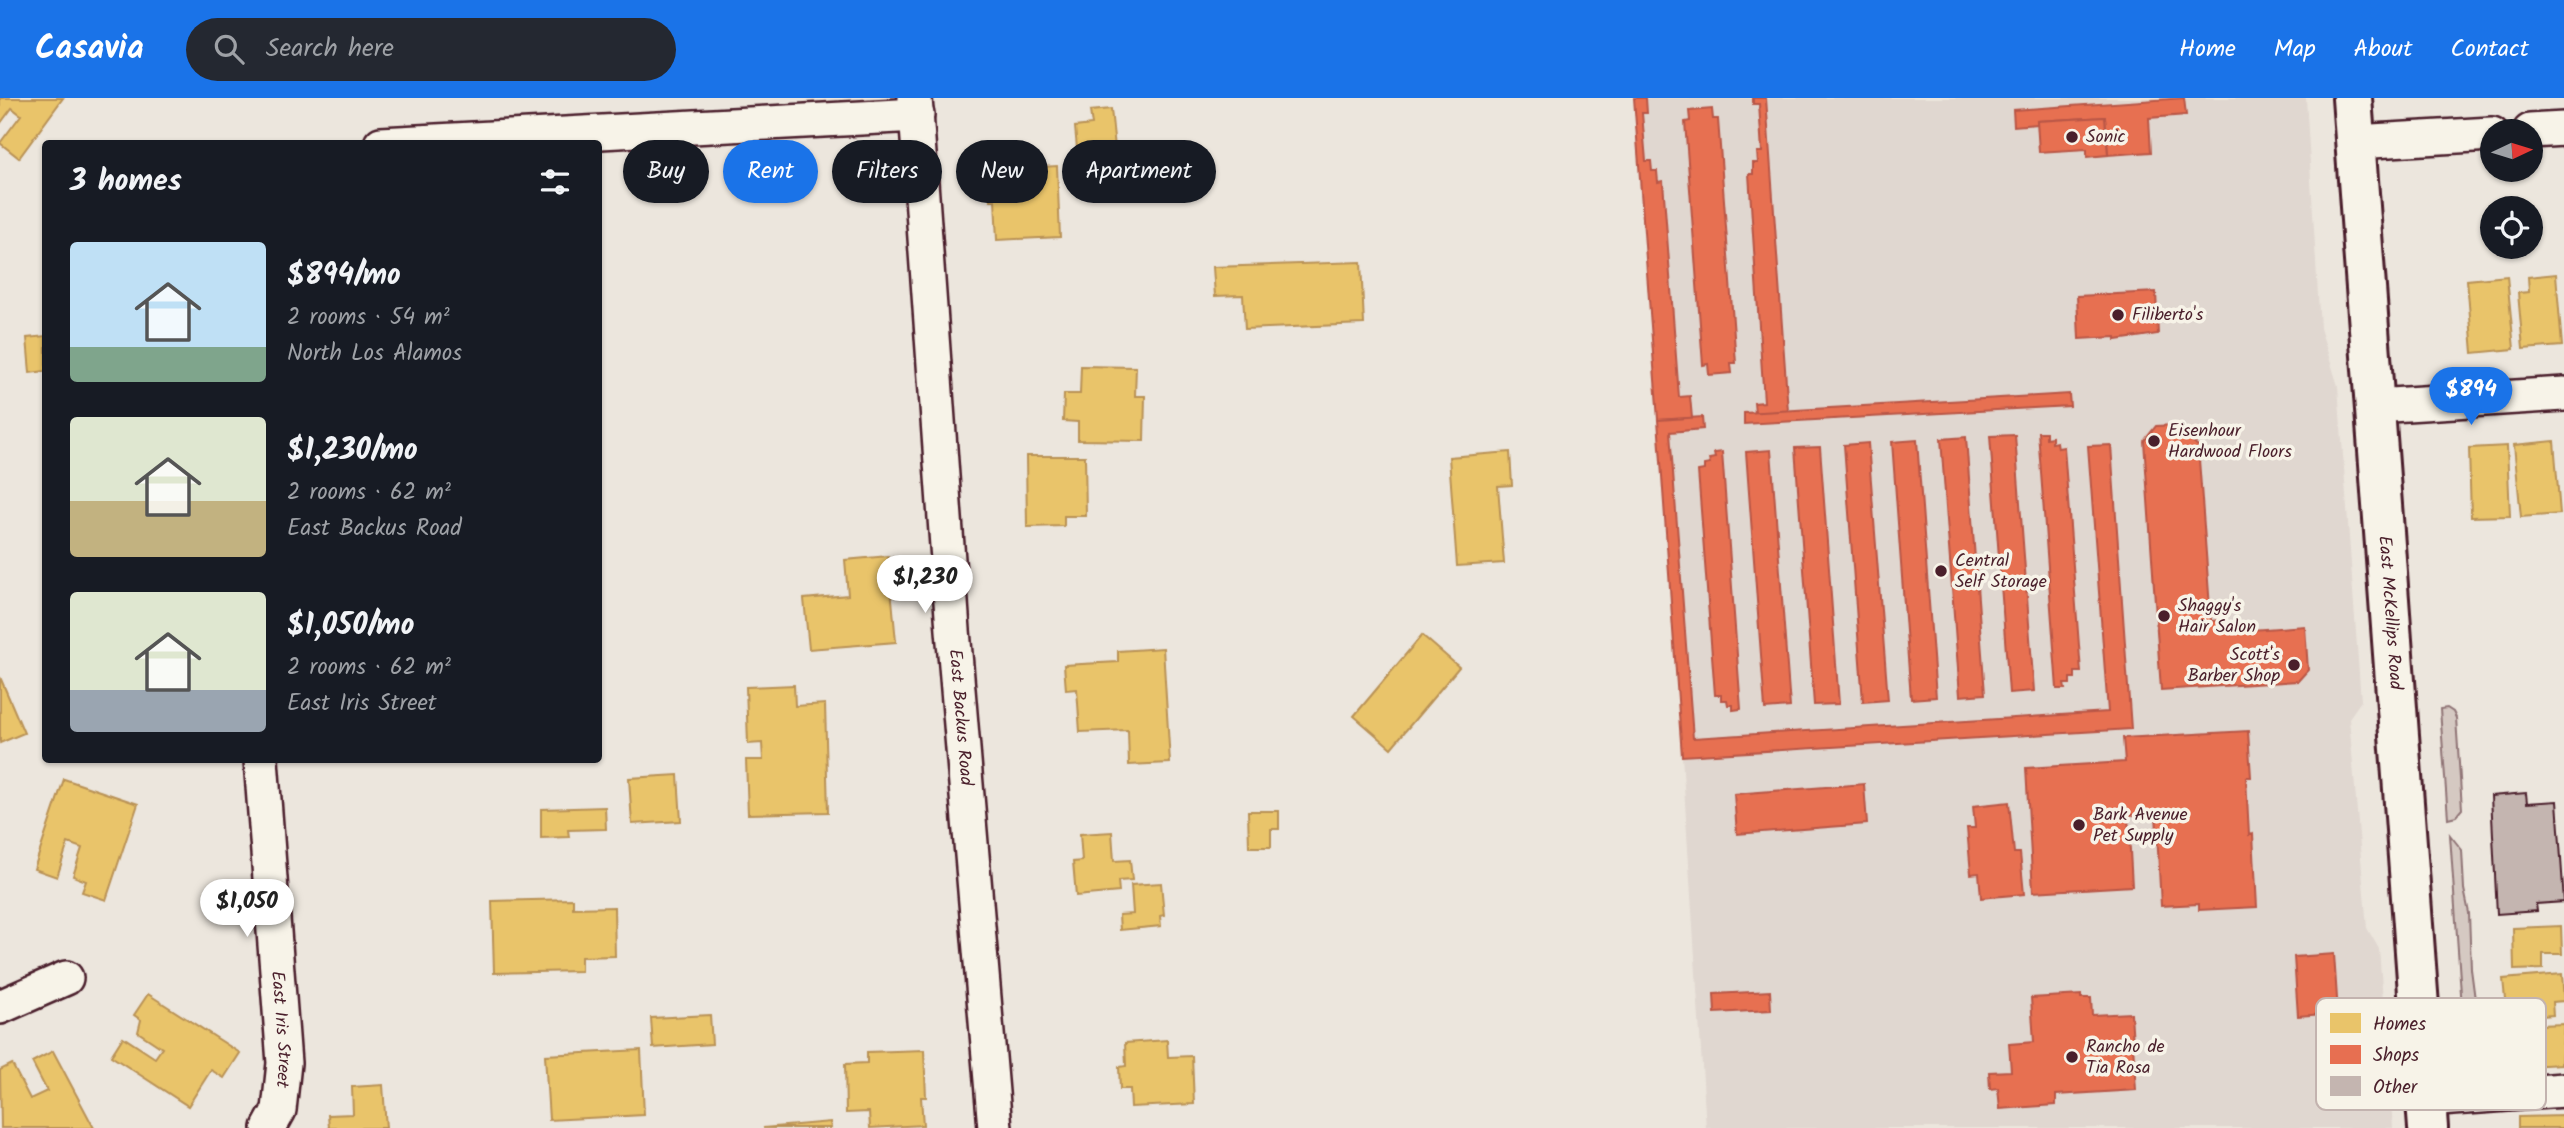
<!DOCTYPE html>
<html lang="en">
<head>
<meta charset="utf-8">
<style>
	:root { --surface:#171b24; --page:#242831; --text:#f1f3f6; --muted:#9ea1a6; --accent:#1a73e8 }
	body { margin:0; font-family:Kalam,sans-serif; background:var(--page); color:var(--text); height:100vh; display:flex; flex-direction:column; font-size:26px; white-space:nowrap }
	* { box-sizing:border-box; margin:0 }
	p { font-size:23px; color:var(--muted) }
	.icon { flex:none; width:38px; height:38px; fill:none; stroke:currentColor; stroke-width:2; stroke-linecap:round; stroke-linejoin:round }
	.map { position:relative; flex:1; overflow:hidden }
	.panel { position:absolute; left:42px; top:42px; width:560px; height:623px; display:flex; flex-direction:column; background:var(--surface); border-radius:7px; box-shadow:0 2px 5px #0004 }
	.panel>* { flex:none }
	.hud { position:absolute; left:623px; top:42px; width:665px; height:63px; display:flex; gap:14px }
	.needle { width:46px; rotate:86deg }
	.tools { position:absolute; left:2480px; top:21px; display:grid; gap:14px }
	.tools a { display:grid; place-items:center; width:63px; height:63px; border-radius:50%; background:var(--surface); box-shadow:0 2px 5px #0004; font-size:35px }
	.price { position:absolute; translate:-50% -60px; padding:0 16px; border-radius:24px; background:#fff; color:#222; font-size:23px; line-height:46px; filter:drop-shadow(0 2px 4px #0008) }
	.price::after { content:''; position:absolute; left:50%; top:42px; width:21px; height:16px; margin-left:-10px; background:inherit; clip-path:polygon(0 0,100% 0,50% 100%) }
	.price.selected { background:var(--accent); color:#fff }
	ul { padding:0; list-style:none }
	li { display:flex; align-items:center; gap:21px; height:175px; padding:0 28px }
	li span { display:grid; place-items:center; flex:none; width:196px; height:140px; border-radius:7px; color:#555 }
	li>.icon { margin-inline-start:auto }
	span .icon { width:84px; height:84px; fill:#fffc; stroke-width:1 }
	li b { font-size:30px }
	h2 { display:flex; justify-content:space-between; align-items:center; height:84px; padding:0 28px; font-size:30px }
	.pill { padding:0 24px; border-radius:32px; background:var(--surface); box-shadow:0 2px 5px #0004; font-size:24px; line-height:63px }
	.pill.selected { background:var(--accent); color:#fff }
	header { display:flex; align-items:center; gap:42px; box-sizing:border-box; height:98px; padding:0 35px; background:var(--accent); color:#fff }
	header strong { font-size:33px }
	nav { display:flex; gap:38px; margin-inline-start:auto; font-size:24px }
	.search { width:490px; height:63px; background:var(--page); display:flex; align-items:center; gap:18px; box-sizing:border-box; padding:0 24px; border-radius:38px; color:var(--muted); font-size:26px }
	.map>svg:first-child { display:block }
</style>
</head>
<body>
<header>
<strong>Casavia</strong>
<div class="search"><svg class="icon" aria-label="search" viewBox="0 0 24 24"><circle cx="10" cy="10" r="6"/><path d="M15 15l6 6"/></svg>Search here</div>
<nav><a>Home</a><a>Map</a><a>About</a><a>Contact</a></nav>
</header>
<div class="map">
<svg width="2564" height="1030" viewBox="0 0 2564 1030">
	<rect width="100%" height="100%" fill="#ece6dd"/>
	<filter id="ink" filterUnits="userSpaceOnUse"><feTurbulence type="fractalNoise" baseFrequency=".0143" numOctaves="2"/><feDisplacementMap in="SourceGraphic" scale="14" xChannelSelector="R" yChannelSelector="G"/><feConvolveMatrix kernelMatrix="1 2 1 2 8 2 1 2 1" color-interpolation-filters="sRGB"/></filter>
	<g filter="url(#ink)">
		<path fill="#e0d7d0" d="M1635,0H2306L2320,230L2338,288L2361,603L2349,620L2367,830L2379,851L2393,1030H1706L1682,658Z"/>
		<g fill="#d5c9c2" stroke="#907476" stroke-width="2">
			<path d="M2447,610L2453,614L2456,620L2462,711L2456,718L2448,720L2440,611Z"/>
			<path d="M2450,737L2462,752L2464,791L2469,815L2471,871L2476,909L2468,922L2463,924Z"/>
		</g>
		<g fill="#e9c46a" stroke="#b99257" stroke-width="2">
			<path d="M0,0H63L19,60L0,45L21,17L12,10L0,26Z"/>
			<path d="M1111,11L1117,69L1079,73L1075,29L1092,27L1090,13Z"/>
			<path d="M1057,68L1060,139L997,142L995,102H991L989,72Z"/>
			<path d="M1361,164L1364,226L1245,231L1243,197L1215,198L1213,169Z"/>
			<path d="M2556,176L2562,248L2523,251L2518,195L2529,194L2528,179Z"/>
			<path d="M2507,178L2514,251L2473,255L2467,182Z"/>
			<path d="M46,238V273L30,275L27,240Z"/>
			<path d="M1081,268L1136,269L1135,298H1145L1144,343L1078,342V324L1063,323L1064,296H1080Z"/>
			<path d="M2554,343L2560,416L2521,419L2514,347Z"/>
			<path d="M2507,348L2510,418L2471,419L2469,350Z"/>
			<path d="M1510,354L1512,387L1498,388L1504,465L1457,468L1449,359Z"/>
			<path d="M1026,358H1085L1086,418H1064V428L1027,429Z"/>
			<path d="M888,458L896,544L809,551L804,501L848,497L845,462Z"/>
			<path d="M1422,537L1459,569L1391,650L1354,618Z"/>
			<path d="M1163,550L1170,665L1129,667L1128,632L1080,634L1077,591L1066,592L1064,567L1118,564V553Z"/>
			<path d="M0,579L24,635L0,645Z"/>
			<path d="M794,587L795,608L825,606L828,714L748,716L746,662H763L762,645L748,646L746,589Z"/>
			<path d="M678,677L681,723L632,726L629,680Z"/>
			<path d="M64,681L138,706L106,802L82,794L86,783L73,778L82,750L68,745L57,779L34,771Z"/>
			<path d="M605,709L606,731L568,732L569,739L541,740V711Z"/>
			<path d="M1248,713H1279V731H1271V749H1249Z"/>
			<path d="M1112,734L1114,763L1130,762L1132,782L1118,783L1119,794L1076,798L1073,764L1082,763L1080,736Z"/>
			<path d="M1161,785L1164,817L1160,818L1161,828L1120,832L1119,817L1133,816L1131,787Z"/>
			<path d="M573,801V810L614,809L615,858L581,859V873L494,875L492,803Z"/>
			<path d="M2561,828L2562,856H2543V871L2514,872L2513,830Z"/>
			<path d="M2562,876L2564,903L2552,904L2553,917L2507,921L2503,881Z"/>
			<path d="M148,896L240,955L224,980L211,972L188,1008L111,958L123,939L155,960L162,950L138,934L141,922L134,917Z"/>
			<path d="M710,917L712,946L653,950L651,920Z"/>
			<path d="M2564,926L2561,966L2512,969L2510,928Z"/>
			<path d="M1167,942L1168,959L1192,958L1194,1006L1131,1009L1130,991H1120L1119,969L1126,968L1125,945Z"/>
			<path d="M641,952L644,1017L549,1022L545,957Z"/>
			<path d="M924,952L926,999H921L923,1027L870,1030L869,1014L846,1015L845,966L867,965V954Z"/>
			<path d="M53,953L94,1030H1L0,972L12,966L30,1001L47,993L32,964Z"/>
			<path d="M383,987L386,1030H329L328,1017L353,1016L352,989Z"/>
			<path d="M2564,1018V1030H2518V1019Z"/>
			<path d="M830,1024L831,1030H763Z"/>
		</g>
		<g fill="#e76f51" stroke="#b85746" stroke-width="2">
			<path d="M1634,0H1646L1647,15H1642L1646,63H1651L1652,73H1657L1658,84L1663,83L1679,299L1690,298L1692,320L1658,322Z"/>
			<path d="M1753,0H1766L1788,313L1755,315L1754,305L1764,304L1749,76H1753V65H1758L1757,54H1762L1759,6H1753Z"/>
			<path d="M2184,0L2186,17L2149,20L2151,54L2108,57L2105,19L2037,23V26L2014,28L2013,12Z"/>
			<path d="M1712,11L1713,21H1718L1736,265H1731L1732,275L1709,277L1708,266L1703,267L1685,24L1690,23L1689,13Z"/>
			<path d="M2105,19L2108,57L2087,59V51L2039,54L2037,23Z"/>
			<path d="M2156,194L2158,236L2116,242V239L2079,241L2077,198Z"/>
			<path d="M2069,296L2070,308L1744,326V315Z"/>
			<path d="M1702,319L1703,331L1670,334L1693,640L2108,614L2088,348L2111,347L2131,631L1682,658L1658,322Z"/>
			<path d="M2174,327L2198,348L2211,523L2222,522L2223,534L2305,528L2308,572L2298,583L2161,592L2144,343L2156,328Z"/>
			<path d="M2038,334H2046V340L2052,339V345L2057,344L2058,350L2064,349L2081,574H2075V580H2070V586H2064L2065,591H2057Z"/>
			<path d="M2015,337L2034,593L2009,595L1990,338Z"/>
			<path d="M1966,339L1985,596L1960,598L1941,341Z"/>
			<path d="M1917,342L1936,599L1911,601L1892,344Z"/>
			<path d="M1868,345L1888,602L1863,604L1844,347Z"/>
			<path d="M1820,349L1839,606L1814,607L1795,350Z"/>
			<path d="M1771,352L1790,609L1765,611L1746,354Z"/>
			<path d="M1722,354L1741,611L1733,612V607H1728L1727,602H1721V597H1715L1698,373L1704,372V367L1710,366L1709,361L1715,360L1714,355Z"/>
			<path d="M2248,633L2251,679H2246L2249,737L2253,736L2257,809L2199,812V806L2161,808L2156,716L2128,717L2132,788L2033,794L2026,670L2125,664L2123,640Z"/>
			<path d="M1864,686L1867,726L1737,736L1734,696Z"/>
			<path d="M2009,704L2014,755H2020L2024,796L1981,800L1979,775L1971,776L1967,730H1975L1973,708Z"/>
			<path d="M2334,856L2338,915L2298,918L2294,859Z"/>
			<path d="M1770,893L1771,912L1715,915L1714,896Z"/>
			<path d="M2081,897V900H2091L2092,917L2131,915L2136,992L2056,997V1007L2000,1011L1998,990L1990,991L1989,974L2011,973L2009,946L2034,944L2031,900Z"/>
		</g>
		<path fill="#c4b5b0" stroke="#4a1f2b" stroke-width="2" d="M2526,695L2527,705L2557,703L2564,804L2536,806L2537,813L2497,816L2491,698Z"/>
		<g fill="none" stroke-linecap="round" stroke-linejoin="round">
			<defs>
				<g id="minor">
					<path id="s1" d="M915,0L953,532L995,1030"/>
					<path d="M2530,33L2564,31"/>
					<path d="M2355,44L2492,36"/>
					<path d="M381,46L917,17"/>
					<path d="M2375,308L2564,296"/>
					<path id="s2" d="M261,662L284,965L279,1012L269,1030"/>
					<path d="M0,909L66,880"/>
					<path d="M2426,1002L2564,992"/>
				</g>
				<g id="major">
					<path id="s3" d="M2352,0L2428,1030"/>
				</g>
			</defs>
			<use href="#minor" stroke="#4a1f2b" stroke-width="38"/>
			<use href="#major" stroke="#4a1f2b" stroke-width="44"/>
			<use href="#minor" stroke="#f7f3e8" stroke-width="33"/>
			<use href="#major" stroke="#f7f3e8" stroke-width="38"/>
		</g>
	</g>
	<g fill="#4a1f2b" stroke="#f7f3e8" stroke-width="2.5">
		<circle cx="2072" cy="39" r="7"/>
		<circle cx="2118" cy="217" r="7"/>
		<circle cx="2154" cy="343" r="7"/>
		<circle cx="1941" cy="473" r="7"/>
		<circle cx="2164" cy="518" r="7"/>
		<circle cx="2294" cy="567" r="7"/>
		<circle cx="2079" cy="727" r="7"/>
		<circle cx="2072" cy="959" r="7"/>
	</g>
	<g text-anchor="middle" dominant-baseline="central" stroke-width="7" stroke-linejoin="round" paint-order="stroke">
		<g font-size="18" fill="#4a1f2b" stroke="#f7f3e8" text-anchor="start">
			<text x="2086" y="39">Sonic</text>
			<text x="2132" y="217">Filiberto's</text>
			<text x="2168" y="333">Eisenhour<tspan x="2168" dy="21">Hardwood Floors</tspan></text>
			<text x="1955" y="463">Central<tspan x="1955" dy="21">Self Storage</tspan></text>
			<text x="2178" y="508">Shaggy's<tspan x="2178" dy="21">Hair Salon</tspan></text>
			<text x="2280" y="557" text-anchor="end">Scott's<tspan x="2280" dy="21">Barber Shop</tspan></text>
			<text x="2093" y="717">Bark Avenue<tspan x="2093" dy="21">Pet Supply</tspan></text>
			<text x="2086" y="949">Rancho de<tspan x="2086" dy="21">Tia Rosa</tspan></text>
		</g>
		<g font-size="18" fill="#4a1f2b" stroke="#f7f3e8">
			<text stroke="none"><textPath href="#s3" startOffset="516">East McKellips Road</textPath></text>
			<text stroke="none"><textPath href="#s1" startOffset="621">East Backus Road</textPath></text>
			<text stroke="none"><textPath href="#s2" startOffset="270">East Iris Street</textPath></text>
		</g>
	</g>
	<rect x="2316" y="900" width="230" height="112" rx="10" fill="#f7f3e8" stroke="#c3b3af" stroke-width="2"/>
	<rect x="2330" y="915" width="31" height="20" fill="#e9c46a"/>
	<rect x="2330" y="947" width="31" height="19" fill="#e76f51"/>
	<rect x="2330" y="978" width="31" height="20" fill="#c4b5b0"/>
	<g font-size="19" fill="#4a1f2b">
		<text x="2373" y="932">Homes</text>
		<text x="2373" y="963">Shops</text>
		<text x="2373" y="995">Other</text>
	</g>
</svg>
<div class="tools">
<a><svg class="needle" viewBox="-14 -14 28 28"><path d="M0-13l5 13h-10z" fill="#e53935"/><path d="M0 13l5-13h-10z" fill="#9ea1a6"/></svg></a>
<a><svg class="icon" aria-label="locate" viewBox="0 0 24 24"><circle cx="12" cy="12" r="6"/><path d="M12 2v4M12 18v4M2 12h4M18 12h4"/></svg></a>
</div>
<b class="price selected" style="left:2471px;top:329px">$894</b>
<b class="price" style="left:925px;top:517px">$1,230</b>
<b class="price" style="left:247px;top:841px">$1,050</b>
<div class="hud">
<a class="pill">Buy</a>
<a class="pill selected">Rent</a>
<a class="pill">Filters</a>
<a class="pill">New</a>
<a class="pill">Apartment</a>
</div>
<section class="panel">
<h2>3 homes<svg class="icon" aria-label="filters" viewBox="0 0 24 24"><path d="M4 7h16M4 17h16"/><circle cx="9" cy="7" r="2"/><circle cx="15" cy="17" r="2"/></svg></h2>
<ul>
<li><span style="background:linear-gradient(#bfe0f5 75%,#7fa58c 0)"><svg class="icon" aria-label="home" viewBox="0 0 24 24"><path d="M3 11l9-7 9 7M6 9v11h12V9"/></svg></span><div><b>$894/mo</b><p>2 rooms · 54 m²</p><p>North Los Alamos</p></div></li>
<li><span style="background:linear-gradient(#dfe7d0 60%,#c2b280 0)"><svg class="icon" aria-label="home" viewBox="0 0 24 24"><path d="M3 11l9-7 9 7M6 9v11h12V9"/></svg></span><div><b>$1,230/mo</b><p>2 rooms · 62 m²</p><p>East Backus Road</p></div></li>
<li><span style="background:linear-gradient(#dfe7d0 70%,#9aa5b1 0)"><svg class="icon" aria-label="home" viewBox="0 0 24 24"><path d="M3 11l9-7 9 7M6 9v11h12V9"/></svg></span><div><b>$1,050/mo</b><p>2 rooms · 62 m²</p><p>East Iris Street</p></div></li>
</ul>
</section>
</div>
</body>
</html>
